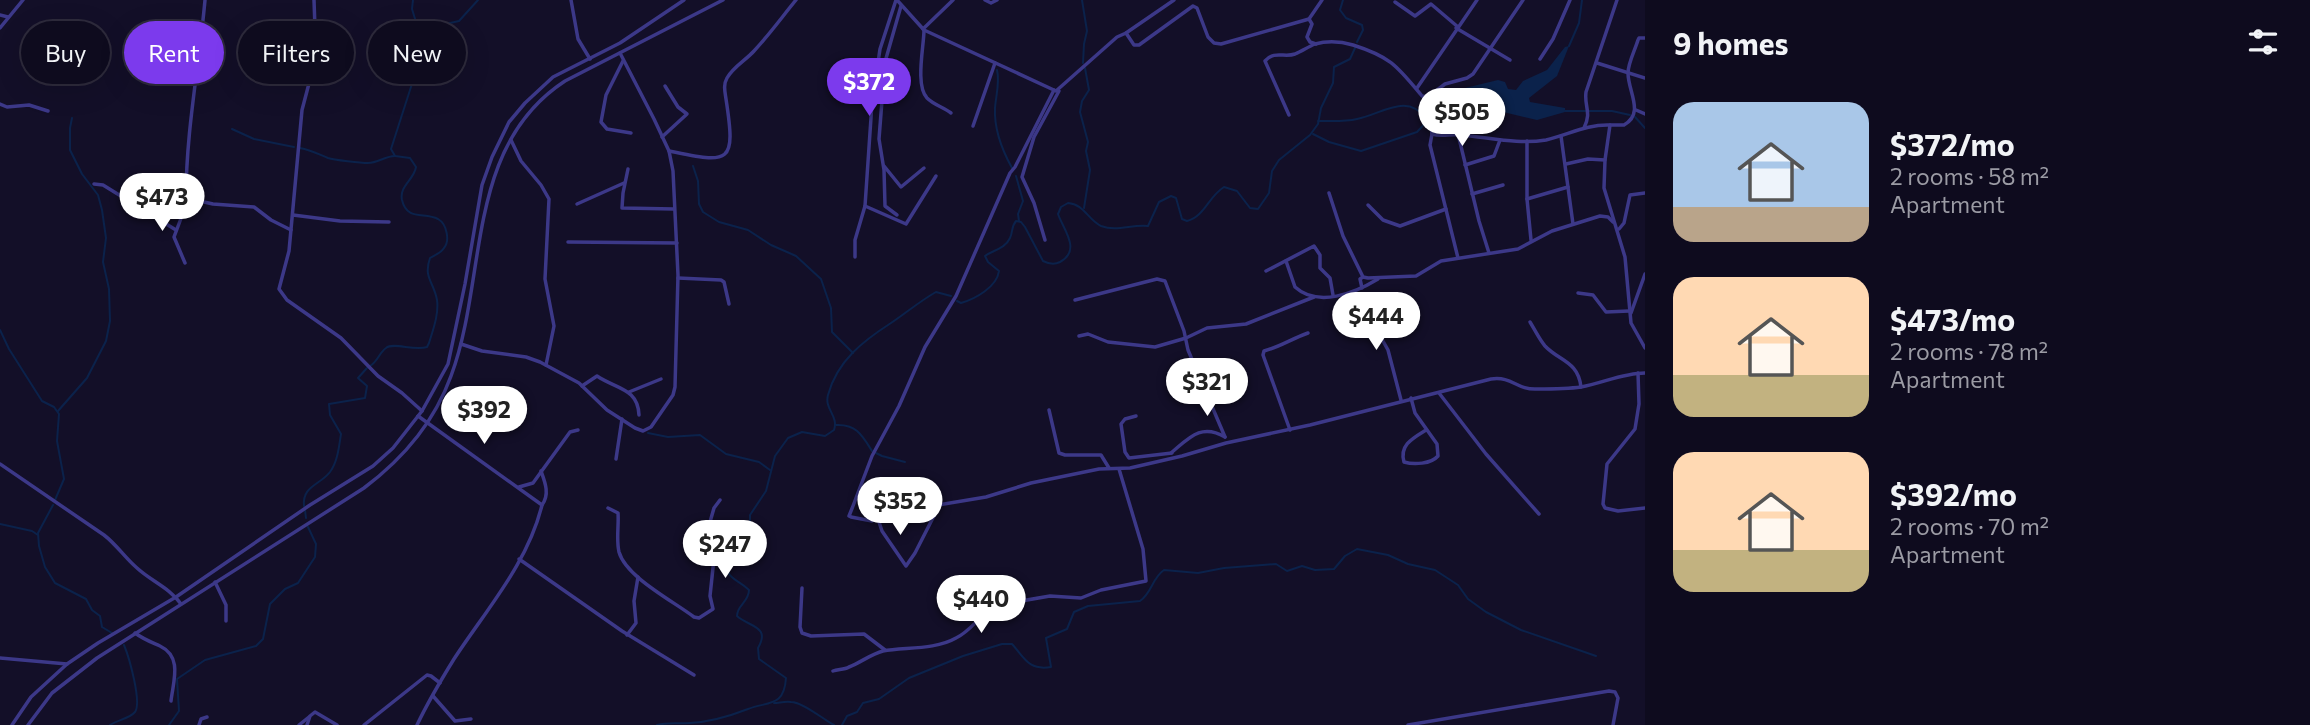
<!DOCTYPE html>
<html lang="en">
<head>
<meta charset="utf-8">
<style>
	:root { --surface:#0e0b1e; --page:#171427; --text:#f1f3f6; --muted:#9b9ba4; --line:#2e2b3c; --accent:#7c3aed }
	body { margin:0; font-family:Commissioner,sans-serif; background:var(--page); color:var(--text); height:100vh; display:flex; flex-direction:column; font-size:26px; white-space:nowrap }
	* { box-sizing:border-box; margin:0 }
	p { font-size:23px; color:var(--muted) }
	.icon { flex:none; width:38px; height:38px; fill:none; stroke:currentColor; stroke-width:2; stroke-linecap:round; stroke-linejoin:round }
	.map { position:relative; flex:1; overflow:hidden }
	.side { display:flex; flex-direction:column; background:var(--surface); width:665px }
	.side>* { flex:none }
	.top-card { position:absolute; left:21px; top:21px; width:665px; height:63px; display:flex; gap:14px }
	.price { position:absolute; translate:-50% -60px; padding:0 16px; border-radius:24px; background:#fff; color:#222; font-size:23px; line-height:46px; filter:drop-shadow(0 2px 4px #0008) }
	.price::after { content:''; position:absolute; left:50%; top:42px; width:21px; height:16px; margin-left:-10px; background:inherit; clip-path:polygon(0 0,100% 0,50% 100%) }
	.price.current { background:var(--accent); color:#fff }
	ul { padding:0; list-style:none }
	li { display:flex; align-items:center; gap:21px; height:175px; padding:0 28px }
	li span { display:grid; place-items:center; flex:none; width:196px; height:140px; border-radius:21px; color:#555 }
	li>.icon { margin-inline-start:auto }
	span .icon { width:84px; height:84px; fill:#fffc; stroke-width:1 }
	li b { font-size:30px }
	h2 { display:flex; justify-content:space-between; align-items:center; height:84px; padding:0 28px; font-size:30px }
	.chip { padding:0 24px; border-radius:32px; background:var(--surface); box-shadow:0 7px 28px #0002,0 0 0 2px var(--line); font-size:24px; line-height:63px }
	.chip.current { background:var(--accent); color:#fff }
	main { display:flex; flex:1; min-height:0 }
	.map>svg:first-child { display:block }
</style>
</head>
<body>
<main>
<div class="map">
<svg width="1645" height="725" viewBox="0 0 1645 725">
	<rect width="100%" height="100%" fill="#130f28"/>
	<path fill="#0b224b" d="M1569,46L1557,76L1529,98L1530,102L1565,108V112L1537,120L1499,111L1485,120L1431,119L1428,97L1498,80L1505,82L1508,89L1516,90L1523,81L1547,70L1565,47Z"/>
	<g fill="none" stroke-linecap="round" stroke-linejoin="round">
		<g stroke="#0b224b" stroke-width="2">
			<path d="M1082,0L1087,31L1084,44L1083,63"/>
			<path d="M1343,0L1340,10L1346,18L1362,25L1363,30L1357,42"/>
			<path d="M421,34L428,28L459,21L478,0"/>
			<path d="M1569,46L1579,23L1582,0"/>
			<path d="M997,70C1000,82 996,95 995,108C994,129 1002,150 1012,168"/>
			<path d="M1565,111H1612L1630,115"/>
			<path d="M1635,117L1645,128"/>
			<path d="M1318,121C1331,121 1345,122 1357,119C1383,114 1406,92 1427,119"/>
			<path d="M232,129L254,139L294,147"/>
			<path d="M1313,134L1329,142L1361,151L1417,132L1430,118"/>
			<path d="M300,148C311,150 318,154 328,158C334,160 361,163 368,163C378,163 385,156 395,156"/>
			<path d="M693,166L698,181L699,204L703,212L719,222L748,230L771,245L796,256L821,279L831,308L832,332L853,353"/>
			<path d="M1016,176L1023,201L1018,214L1019,221"/>
			<path d="M1084,208L1090,170L1086,151L1088,142L1080,112L1082,101L1089,90L1085,68"/>
			<path d="M957,301L961,303C975,299 997,287 999,271L988,262L985,256C993,250 1005,249 1010,238C1013,232 1011,227 1016,221L1021,222L1025,227L1043,261C1049,264 1054,265 1060,262C1082,250 1063,229 1058,214L1061,207L1068,203C1084,204 1088,220 1101,226C1117,232 1132,224 1148,226L1159,202L1171,196L1176,198L1182,219L1187,221C1205,216 1208,197 1224,187L1237,191L1250,208L1258,209L1269,193L1272,171L1279,160L1310,135L1318,124L1321,108L1333,83L1334,67L1350,59L1355,48"/>
			<path d="M0,330L9,349L42,401L54,407L59,414L57,441L64,479L55,500"/>
			<path d="M370,366C378,361 379,353 386,348C393,342 414,351 427,347L429,343C433,330 439,314 437,300C434,282 423,278 430,258C435,255 441,253 444,248C450,241 447,224 438,219C424,212 407,221 402,200C399,186 414,180 416,167L410,158L395,156L391,149L419,62L420,35L412,9L413,0"/>
			<path d="M58,411L87,378L106,341L110,321L109,289L103,262L106,238L102,210L98,195L82,174L70,150V128L72,118"/>
			<path d="M836,425C856,424 862,435 872,451"/>
			<path d="M648,433L668,437L700,435L726,454L759,462L770,470"/>
			<path d="M876,453L882,456L905,462"/>
			<path d="M53,505L38,533L39,546L45,567L55,583L86,599L92,610L100,616L102,627L112,633"/>
			<path d="M304,506C302,486 320,485 330,472C338,461 339,446 341,434L330,415L329,404L365,398L367,386L358,378L367,368"/>
			<path d="M305,510L306,518"/>
			<path d="M0,524L32,531L38,535"/>
			<path d="M774,703C779,703 785,701 791,702C803,702 824,720 834,725"/>
			<path d="M110,725C117,720 129,719 135,712C142,702 129,657 124,645"/>
			<path d="M169,725L179,711L177,679L205,660L256,646L263,639L270,604L285,589L298,583L315,557L316,544L308,527"/>
			<path d="M657,725C668,722 678,724 690,723C710,722 730,716 748,709C769,701 784,707 786,678L759,659L758,648C771,626 749,627 737,616C737,605 749,602 749,590C736,577 723,580 729,557L744,548L750,539V515L766,491L775,456L788,438L802,432L825,436L834,430C839,416 824,409 828,395C837,361 863,341 891,323C906,313 920,301 936,292L951,296"/>
			<path d="M842,725L847,716L857,712L863,703L879,699L909,678L963,656L1002,644H1012C1024,657 1028,671 1051,667L1046,638L1067,629L1074,612L1088,606L1140,601C1152,593 1152,578 1164,570L1198,573L1224,568L1276,564L1287,571L1302,566L1315,570L1334,569L1345,556L1357,549L1388,555L1408,564L1435,570L1458,585L1468,599L1486,612L1521,630L1596,656"/>
		</g>
		<g stroke="#3c3888" stroke-width="3.5">
			<path d="M205,0C199,67 186,131 186,198L213,204L254,207L271,220L291,230"/>
			<path d="M314,0L316,57L302,110L289,251L279,289L287,300L341,338L378,376L402,393L422,411"/>
			<path d="M571,0L578,39L590,59"/>
			<path d="M897,0L924,30L1056,91L1117,37L1126,33L1134,45H1139L1193,6L1197,8L1208,37L1214,43L1221,44L1309,19L1312,24L1307,37L1310,42L1316,44"/>
			<path d="M985,0L991,3L997,0"/>
			<path d="M1395,2L1415,16L1431,4L1458,27"/>
			<path d="M0,15L8,17"/>
			<path d="M1309,19L1322,0"/>
			<path d="M0,28L23,0"/>
			<path d="M1456,28L1510,60"/>
			<path d="M923,29L953,0"/>
			<path d="M924,30C924,46 915,85 927,98C934,105 943,107 951,113"/>
			<path d="M1126,33L1174,0"/>
			<path d="M1540,59L1553,39L1570,0"/>
			<path d="M623,61L606,95L601,122L607,129L631,133"/>
			<path d="M1597,63L1645,78"/>
			<path d="M1417,88L1477,0"/>
			<path d="M1054,90L1015,167L1010,173L956,296L925,347L899,406L872,456L853,506L849,516L851,517L872,521L890,513L986,497L1031,483L1099,469L1130,468L1182,456L1226,443L1310,425L1491,379C1513,376 1516,390 1537,389C1551,389 1567,389 1581,387C1603,383 1623,373 1645,373"/>
			<path d="M1428,97L1432,134L1430,145L1458,258"/>
			<path d="M1428,97L1445,84L1467,78L1473,74L1523,0"/>
			<path d="M0,104L7,107L29,105L48,111"/>
			<path d="M1636,110L1645,114"/>
			<path d="M1289,115L1265,61C1275,50 1284,58 1295,54C1302,51 1308,47 1315,44C1329,40 1340,41 1353,45C1391,57 1397,66 1422,96L1428,97"/>
			<path d="M1610,125H1624C1645,113 1628,92 1628,73C1628,63 1635,50 1638,40L1639,38H1645"/>
			<path d="M973,126L995,63"/>
			<path d="M1584,128C1592,112 1584,107 1586,92L1617,0"/>
			<path d="M1432,134C1441,137 1450,134 1459,135C1488,137 1517,145 1546,140C1568,135 1587,124 1610,125L1605,160L1604,188L1625,257L1631,323L1645,348"/>
			<path d="M1458,134L1479,221L1489,253"/>
			<path d="M1561,136L1573,224"/>
			<path d="M662,137L687,114L678,107L665,86"/>
			<path d="M511,140L521,161L541,185L549,199L545,279L554,326L546,365"/>
			<path d="M1527,141V199L1531,240"/>
			<path d="M669,151C731,164 736,164 726,99C725,92 723,85 727,78C733,67 746,60 754,51C769,35 782,17 796,0"/>
			<path d="M1566,164L1588,159L1605,160"/>
			<path d="M1465,165L1494,156L1500,140"/>
			<path d="M884,166L901,187L924,168"/>
			<path d="M628,169L623,193L622,208L674,209"/>
			<path d="M94,184L103,185L176,230"/>
			<path d="M1329,193L1343,236L1363,277L1368,278L1416,276L1441,261L1518,249L1552,231L1600,216L1608,217L1613,222"/>
			<path d="M1472,194L1503,185"/>
			<path d="M1527,199L1568,187"/>
			<path d="M577,204L624,183"/>
			<path d="M1368,205L1383,220L1400,226L1446,209"/>
			<path d="M865,206L906,224L936,176"/>
			<path d="M293,215L340,221L389,222"/>
			<path d="M897,215L885,206L884,170L879,139L885,62L901,6"/>
			<path d="M1619,229L1624,223L1630,195L1645,193"/>
			<path d="M1045,240L1034,203L1022,177L1034,137L1059,91"/>
			<path d="M568,242L677,243"/>
			<path d="M855,257V240L865,206L872,103L880,49L896,0"/>
			<path d="M1286,261L1295,287C1318,308 1355,293 1378,279"/>
			<path d="M185,263L174,237L183,213L186,198"/>
			<path d="M1266,271L1314,246L1320,255V268L1330,278L1333,295"/>
			<path d="M678,278L721,280L724,282L729,304"/>
			<path d="M1362,288L1360,279L1363,277"/>
			<path d="M1578,293L1593,295L1606,312L1629,311"/>
			<path d="M1075,300L1157,279L1165,281L1184,331L1188,350L1225,437"/>
			<path d="M1631,313L1645,274"/>
			<path d="M1338,315L1358,312L1369,316L1388,350L1401,400"/>
			<path d="M1530,322C1535,330 1539,339 1545,346C1559,361 1578,361 1581,387"/>
			<path d="M1079,336L1088,334L1108,342L1155,347L1186,338L1207,328L1246,324L1314,297"/>
			<path d="M461,344L482,351L526,357L540,362L579,383L607,410L635,428L643,431L651,427L673,395L675,387L678,275L673,171L669,151L654,119L620,53"/>
			<path d="M1638,373L1639,404L1635,429L1607,464L1603,504L1605,508L1618,511L1645,508"/>
			<path d="M582,386L597,376C616,389 638,388 639,415"/>
			<path d="M629,392L661,379"/>
			<path d="M1439,393L1486,454L1539,514"/>
			<path d="M1411,398L1415,413L1437,444L1438,456C1431,464 1414,465 1404,462C1399,445 1413,438 1426,430"/>
			<path d="M1049,410L1059,453L1065,455H1101L1109,468"/>
			<path d="M1136,416L1125,419L1121,424L1125,452L1129,458L1172,453"/>
			<path d="M1290,430L1263,355L1264,351C1280,347 1291,339 1308,333"/>
			<path d="M1171,453C1189,438 1201,423 1225,437"/>
			<path d="M616,459L622,419"/>
			<path d="M0,464L104,535C117,545 125,558 137,568C151,581 170,588 181,604"/>
			<path d="M541,471C545,482 550,494 542,505"/>
			<path d="M519,487L533,483L570,432L578,430"/>
			<path d="M608,508L618,513C619,526 616,539 619,552C626,577 673,601 694,617L699,618L713,609L710,596L715,549L710,522L714,508L720,500"/>
			<path d="M878,519L882,531L906,566L915,553L939,506"/>
			<path d="M519,559L622,631L694,675"/>
			<path d="M215,582L226,605V621"/>
			<path d="M802,588L800,627L802,633L811,636L864,634L885,650"/>
			<path d="M135,633C143,639 151,642 160,646C183,657 173,682 171,701"/>
			<path d="M627,635L636,623L634,601L638,577"/>
			<path d="M0,658L67,664"/>
			<path d="M833,671C838,669 844,670 849,667C860,663 871,654 883,651C905,647 935,650 956,638C973,630 981,612 998,605L1050,596L1081,598L1101,590L1146,581L1143,549L1119,469"/>
			<path d="M433,696L455,721L471,719"/>
			<path d="M12,725L31,697L67,664L98,643L176,597L310,505L373,466L393,448L422,411L448,364L465,284L482,185L492,157L509,122L525,103L553,77L620,43L684,0"/>
			<path d="M28,725L52,693L97,658L364,488C404,458 434,423 451,376C488,277 464,147 565,81L723,0"/>
			<path d="M199,725L201,719L207,717"/>
			<path d="M299,725L309,717"/>
			<path d="M307,725L310,716L315,712L337,725"/>
			<path d="M364,725L427,675L431,676L440,683"/>
			<path d="M417,725C428,702 441,680 454,659C486,610 528,563 542,505L418,416"/>
			<path d="M1408,725L1609,691L1615,692L1618,698L1613,725"/>
		</g>
	</g>
</svg>
<b class="price current" style="left:869px;top:118px">$372</b>
<b class="price" style="left:1462px;top:148px">$505</b>
<b class="price" style="left:162px;top:233px">$473</b>
<b class="price" style="left:1376px;top:352px">$444</b>
<b class="price" style="left:1207px;top:418px">$321</b>
<b class="price" style="left:484px;top:446px">$392</b>
<b class="price" style="left:900px;top:537px">$352</b>
<b class="price" style="left:725px;top:580px">$247</b>
<b class="price" style="left:981px;top:635px">$440</b>
<div class="top-card">
<a class="chip">Buy</a>
<a class="chip current">Rent</a>
<a class="chip">Filters</a>
<a class="chip">New</a>
</div>
</div>
<section class="side">
<h2>9 homes<svg class="icon" aria-label="filters" viewBox="0 0 24 24"><path d="M4 7h16M4 17h16"/><circle cx="9" cy="7" r="2"/><circle cx="15" cy="17" r="2"/></svg></h2>
<ul>
<li><span style="background:linear-gradient(#a9c7e8 75%,#b9a48a 0)"><svg class="icon" aria-label="home" viewBox="0 0 24 24"><path d="M3 11l9-7 9 7M6 9v11h12V9"/></svg></span><div><b>$372/mo</b><p>2 rooms · 58 m²</p><p>Apartment</p></div></li>
<li><span style="background:linear-gradient(#ffd9b3 70%,#c2b280 0)"><svg class="icon" aria-label="home" viewBox="0 0 24 24"><path d="M3 11l9-7 9 7M6 9v11h12V9"/></svg></span><div><b>$473/mo</b><p>2 rooms · 78 m²</p><p>Apartment</p></div></li>
<li><span style="background:linear-gradient(#ffd9b3 70%,#c2b280 0)"><svg class="icon" aria-label="home" viewBox="0 0 24 24"><path d="M3 11l9-7 9 7M6 9v11h12V9"/></svg></span><div><b>$392/mo</b><p>2 rooms · 70 m²</p><p>Apartment</p></div></li>
</ul>
</section>
</main>
</body>
</html>
